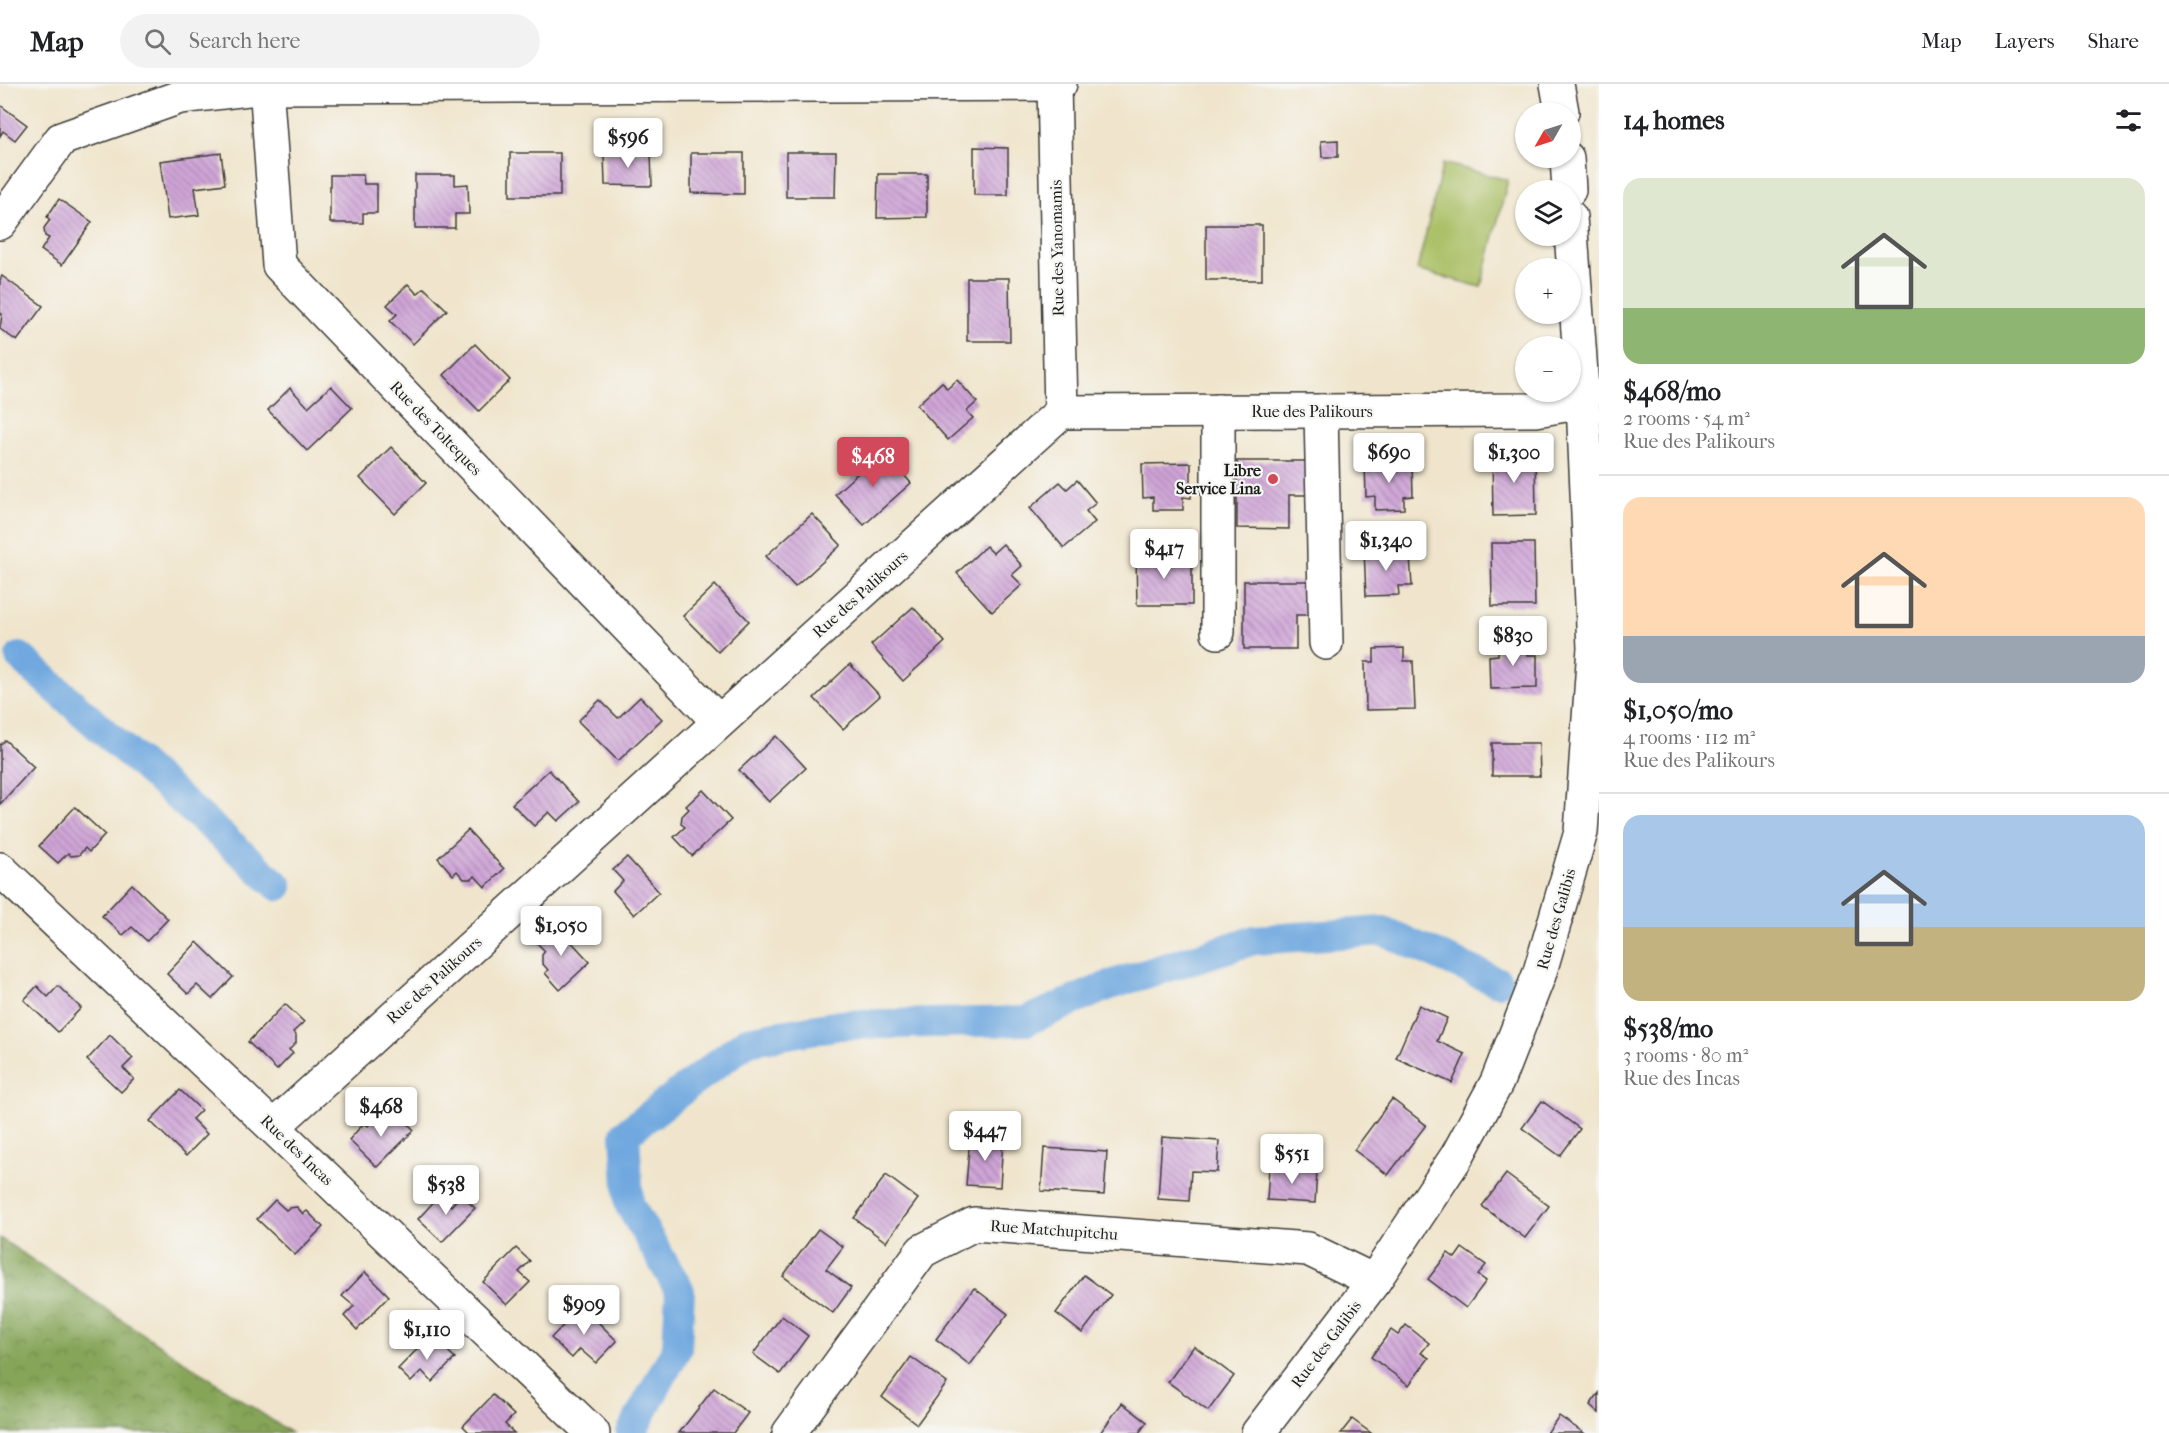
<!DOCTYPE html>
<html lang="en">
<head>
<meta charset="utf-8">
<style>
	:root { --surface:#fff; --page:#f2f2f2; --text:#202124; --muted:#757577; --line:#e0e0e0; --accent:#d1495b }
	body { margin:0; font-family:"IM FELL French Canon",serif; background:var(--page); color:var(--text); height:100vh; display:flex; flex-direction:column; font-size:22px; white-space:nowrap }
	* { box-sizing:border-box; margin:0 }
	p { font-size:20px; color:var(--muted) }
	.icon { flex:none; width:33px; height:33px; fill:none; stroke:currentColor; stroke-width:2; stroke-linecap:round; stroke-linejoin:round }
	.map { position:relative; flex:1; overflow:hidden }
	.details { display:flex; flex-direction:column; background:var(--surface); width:570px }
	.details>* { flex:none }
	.needle { width:39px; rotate:231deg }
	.buttons { position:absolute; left:1515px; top:18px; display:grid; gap:12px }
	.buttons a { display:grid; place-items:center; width:66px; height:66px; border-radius:50%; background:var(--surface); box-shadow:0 2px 4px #0004; font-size:30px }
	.price { position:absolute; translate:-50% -51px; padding:0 14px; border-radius:6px; background:#fff; color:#222; font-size:20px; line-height:39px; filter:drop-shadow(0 2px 3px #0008) }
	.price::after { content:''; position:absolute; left:50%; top:36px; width:18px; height:14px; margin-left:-9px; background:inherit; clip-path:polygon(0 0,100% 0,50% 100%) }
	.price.current { background:var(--accent); color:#fff }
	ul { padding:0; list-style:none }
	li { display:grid; align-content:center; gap:12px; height:318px; padding:0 24px }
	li+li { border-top:2px solid var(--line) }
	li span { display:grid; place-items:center; height:186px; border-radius:18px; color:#555 }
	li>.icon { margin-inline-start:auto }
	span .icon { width:108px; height:108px; fill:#fffc; stroke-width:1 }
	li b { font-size:26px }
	h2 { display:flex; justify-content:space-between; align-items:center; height:72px; padding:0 24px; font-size:26px }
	header { display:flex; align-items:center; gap:36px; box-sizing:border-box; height:84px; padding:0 30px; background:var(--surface); border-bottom:2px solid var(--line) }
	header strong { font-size:28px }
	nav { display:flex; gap:33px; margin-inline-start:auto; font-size:21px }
	.search { width:420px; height:54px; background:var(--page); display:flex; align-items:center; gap:15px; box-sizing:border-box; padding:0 21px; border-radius:33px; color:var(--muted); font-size:22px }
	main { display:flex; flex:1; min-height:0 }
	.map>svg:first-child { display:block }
</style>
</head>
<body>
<header>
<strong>Map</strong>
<div class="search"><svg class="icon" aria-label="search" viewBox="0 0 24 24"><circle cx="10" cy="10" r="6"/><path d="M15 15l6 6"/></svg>Search here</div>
<nav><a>Map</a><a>Layers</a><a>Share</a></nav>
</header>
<main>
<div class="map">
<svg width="1599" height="1349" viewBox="0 0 1599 1349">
	<defs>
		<pattern id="forest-crowns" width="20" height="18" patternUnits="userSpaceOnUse" patternTransform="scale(1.5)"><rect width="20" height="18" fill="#86a558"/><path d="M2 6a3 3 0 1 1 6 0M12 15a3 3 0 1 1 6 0" fill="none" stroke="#6d8648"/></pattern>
		<pattern id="building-back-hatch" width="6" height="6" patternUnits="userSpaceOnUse" patternTransform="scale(1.5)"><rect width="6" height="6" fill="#cfa4d7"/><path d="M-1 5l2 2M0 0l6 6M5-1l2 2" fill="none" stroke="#a785ae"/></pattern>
	</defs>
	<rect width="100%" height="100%" fill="#f6f6f2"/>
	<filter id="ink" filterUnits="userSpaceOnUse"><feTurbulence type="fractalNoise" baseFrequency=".0167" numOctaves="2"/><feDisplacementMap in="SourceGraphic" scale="12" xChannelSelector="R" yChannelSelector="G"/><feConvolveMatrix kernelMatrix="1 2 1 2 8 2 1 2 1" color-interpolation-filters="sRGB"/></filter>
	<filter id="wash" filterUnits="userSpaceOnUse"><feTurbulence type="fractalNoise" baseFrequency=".008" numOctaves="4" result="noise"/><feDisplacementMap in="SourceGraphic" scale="24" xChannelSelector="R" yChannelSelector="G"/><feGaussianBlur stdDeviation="1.35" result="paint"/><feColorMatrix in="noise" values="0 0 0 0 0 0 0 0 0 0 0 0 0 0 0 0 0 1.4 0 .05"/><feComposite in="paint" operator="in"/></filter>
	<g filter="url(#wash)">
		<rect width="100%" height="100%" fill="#f0e5cc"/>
		<path fill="url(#forest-crowns)" stroke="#51603a" stroke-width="1.5" d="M0,1154L291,1349H0Z"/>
		<path fill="#a8be62" stroke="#626d3f" stroke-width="1.5" d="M1443,79L1508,96L1481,203L1417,186Z"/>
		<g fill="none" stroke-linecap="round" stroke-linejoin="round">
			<g stroke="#70a8df" stroke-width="30">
				<path d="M20,573L278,802"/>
				<path d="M631,1349L677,1264L680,1207L629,1120L625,1050L747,957L840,941L1026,937L1110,901L1254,856L1383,847L1498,898"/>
			</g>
		</g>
		<g id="blocks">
			<g fill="url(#building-back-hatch)">
				<path d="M0,21L27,41L15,56L3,47L0,52Z"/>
				<path d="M1338,56V73H1322L1321,57Z"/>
				<path d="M974,63L1008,64V111H974Z"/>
				<path d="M786,68H836L835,113H786Z"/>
				<path d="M221,69L225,100L195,104L199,131L168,135L160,77Z"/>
				<rect x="510" y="69" width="50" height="43"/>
				<path d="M604,69H651L652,102L605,101Z"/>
				<path d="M691,69H744V110L691,109Z"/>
				<path d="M878,90H927V133L877,134Z"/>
				<path d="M330,91H363L364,100H377V129H363V139H330Z"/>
				<path d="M415,91H455V101L468,100L469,130H455V144H415Z"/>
				<path d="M59,115L92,138L62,181L41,166L49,154L45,152L44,144L50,136L47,133Z"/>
				<rect x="1206" y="141" width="56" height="55"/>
				<path d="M2,192L43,222L17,257L0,245L2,230L0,229V196Z"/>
				<path d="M967,194H1009L1010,257H967Z"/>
				<path d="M408,200L417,210L424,204L447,226L413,260L390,237L397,230L387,221Z"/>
				<path d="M475,260L510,296L479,327L444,291Z"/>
				<path d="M957,296L977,318L967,327L973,334L948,356L917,321L942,298L947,305Z"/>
				<path d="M331,302L352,324L307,367L268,326L290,304L308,323Z"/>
				<path d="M391,363L426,399L395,430L360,394Z"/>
				<path d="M882,367L911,399L864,441L835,410Z"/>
				<path d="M1535,367L1536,431L1493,432L1492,368Z"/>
				<path d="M1237,377H1314V411H1289V445L1237,444Z"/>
				<path d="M1191,379V414L1183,413V426H1153V413L1143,414L1142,380Z"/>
				<path d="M1365,379H1412L1413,412L1404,413V425L1375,426V412L1366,413Z"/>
				<path d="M1077,396L1096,419L1086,427L1095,438L1064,464L1030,424L1060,398L1067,405Z"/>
				<path d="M812,430L841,461L795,503L766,472Z"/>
				<path d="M1491,459H1534L1535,522H1492Z"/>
				<path d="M1003,460L1022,482L1012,491L1022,501L992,528L957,489L986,462L993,469Z"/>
				<path d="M1397,464V473L1410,472L1412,502H1398L1399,511L1366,512L1364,465Z"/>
				<path d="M1136,471L1192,472V521H1137Z"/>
				<path d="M1244,497H1321V531H1296V565H1244Z"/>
				<path d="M715,501L749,537L718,568L683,532Z"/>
				<path d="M913,523L945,558L903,597L871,561Z"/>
				<path d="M1528,558V571H1537V604L1490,605L1489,572L1498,571L1499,559Z"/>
				<path d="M1404,564V577H1413L1415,625L1366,626L1365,578H1374V565Z"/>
				<path d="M850,580L880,612L843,645L814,614Z"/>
				<path d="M640,613L662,635L618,677L578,637L600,616L618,634Z"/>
				<path d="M776,652L806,684L769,718L739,686Z"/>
				<path d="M5,656L34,683L0,720V661Z"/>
				<path d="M1492,659H1539L1540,692H1492Z"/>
				<path d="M549,686L579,718L558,737L549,728L534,742L512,720Z"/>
				<path d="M703,706L731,736L692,772L674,753L685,743L681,740L682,732L689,725L686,722Z"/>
				<path d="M75,723L105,751L89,768L85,764L79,771L71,772L68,769L58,779L39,762Z"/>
				<path d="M468,746L504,785L485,803L475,792L472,795H464L457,787L453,791L438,774Z"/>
				<path d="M627,773L659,808L634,831L613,807L623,797L613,786Z"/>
				<path d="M132,800L168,835L147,857L132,843L123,851L102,832Z"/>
				<path d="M554,839L590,878L560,906L545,889L548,886L542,879V871L545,867L535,857Z"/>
				<path d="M197,858L233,893L212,915L197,901L188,910L167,890Z"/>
				<path d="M37,902L48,913L58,902L81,924L58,948L24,916Z"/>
				<path d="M285,920L304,938L293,948L296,951V959L289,966L293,969L277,986L248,958Z"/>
				<path d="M1419,921L1447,934L1437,957L1465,970L1452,999L1396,974Z"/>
				<path d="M110,951L133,974L123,984L134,995L121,1008L87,976Z"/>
				<path d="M180,1006L201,1026L192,1035L207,1050L186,1072L150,1037Z"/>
				<path d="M1392,1015L1426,1041L1388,1091L1354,1066Z"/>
				<path d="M1542,1017L1580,1045L1560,1072L1522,1044Z"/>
				<path d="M396,1028L414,1046L377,1083L349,1056L364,1039L368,1042L374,1035L382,1034L386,1037Z"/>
				<path d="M970,1053L1003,1055L1000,1103L966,1101Z"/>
				<path d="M1162,1053L1219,1057L1217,1088L1191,1087L1189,1117L1158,1115Z"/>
				<path d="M1044,1064L1107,1068L1104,1111L1041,1107Z"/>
				<path d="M1269,1083L1317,1086L1315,1119L1267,1116Z"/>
				<path d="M1506,1090L1549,1122L1525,1154L1482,1122Z"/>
				<path d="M886,1091L918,1115L886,1158L854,1134Z"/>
				<path d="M440,1111L451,1122L461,1111L475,1124L442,1158L418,1135Z"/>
				<path d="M275,1116L286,1126L289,1124L297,1123L303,1130L307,1127L323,1143L295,1171L257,1135Z"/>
				<path d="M818,1145L843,1163L826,1185L851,1204L833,1229L783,1192Z"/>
				<path d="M516,1164L530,1177L519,1188L530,1198L507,1221L483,1198Z"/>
				<path d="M1462,1164L1486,1181L1478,1191L1486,1197L1466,1224L1428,1195L1448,1169L1455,1174Z"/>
				<path d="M365,1188L389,1212L357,1246L344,1232L354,1222L342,1212Z"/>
				<path d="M1084,1191L1111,1211L1082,1249L1056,1229Z"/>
				<path d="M974,1204L1008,1230L970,1281L936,1255Z"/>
				<path d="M582,1222L617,1257L596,1279L580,1265L572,1274L551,1254Z"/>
				<path d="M782,1232L808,1252L780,1290L753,1270Z"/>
				<path d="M1406,1241L1429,1259L1421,1269L1429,1274L1409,1301L1371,1273L1391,1246L1398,1251Z"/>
				<path d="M431,1251L455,1274L432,1298L422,1287L411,1298L398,1285Z"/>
				<path d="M1194,1262L1234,1292L1208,1327L1168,1298Z"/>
				<path d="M911,1273L947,1299L917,1340L882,1313Z"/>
				<path d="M714,1304L748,1329L733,1349H679Z"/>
				<path d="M1599,1309V1329L1590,1321Z"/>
				<path d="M493,1311L514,1331L505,1340L514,1349H470L463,1342Z"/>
				<path d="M1122,1319L1147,1338L1139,1349H1100Z"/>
				<path d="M1559,1332L1584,1349H1547Z"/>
				<path d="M1352,1335L1371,1349H1341Z"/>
			</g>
		</g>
	</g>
	<g filter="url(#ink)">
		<use href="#blocks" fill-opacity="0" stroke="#3c3a36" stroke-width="1.5"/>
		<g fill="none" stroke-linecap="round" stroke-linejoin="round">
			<defs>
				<g id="minor">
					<path d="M266,0L279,181L719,638"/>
					<path d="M1054,0L1061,328"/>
					<path d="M1557,0L1562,28"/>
					<path d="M1567,74L1569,106"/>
					<path d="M0,139L61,55L180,13L266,3L1060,0"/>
					<path d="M1218,327V548"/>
					<path d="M1321,327L1326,559"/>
					<path d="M0,785L273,1043L593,1349"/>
					<path d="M273,1043L1061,328L1536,326L1583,318"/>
					<path d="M789,1349L922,1167L974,1140L1308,1165L1374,1197"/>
					<path d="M1258,1349L1374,1197L1457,1072L1497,998L1539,891L1581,748L1594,564L1583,318L1570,133"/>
				</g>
			</defs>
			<use href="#minor" stroke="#3c3a36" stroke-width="36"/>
			<use href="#minor" stroke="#fff" stroke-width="33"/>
		</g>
	</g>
	<circle fill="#d1495b" stroke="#f6f6f2" stroke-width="2" cx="1273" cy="395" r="6"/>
	<g text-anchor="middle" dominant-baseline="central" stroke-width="4.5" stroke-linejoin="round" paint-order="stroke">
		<g font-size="16" fill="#1c1c1c" stroke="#f6f6f2">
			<text transform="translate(1057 164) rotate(-91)">Rue des Yanomamis</text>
			<text x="1312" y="327">Rue des Palikours</text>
			<text transform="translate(436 344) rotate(46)">Rue des Tolteques</text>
			<text transform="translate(860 510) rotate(-42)">Rue des Palikours</text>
			<text transform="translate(1556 835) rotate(-74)">Rue des Galibis</text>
			<text transform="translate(434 896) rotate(-42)">Rue des Palikours</text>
			<text transform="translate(297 1066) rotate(44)">Rue des Incas</text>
			<text transform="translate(1054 1146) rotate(4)">Rue Matchupitchu</text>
			<text transform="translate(1326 1260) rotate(-53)">Rue des Galibis</text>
		</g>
		<g font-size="16" font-weight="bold" fill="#1c1c1c" stroke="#f6f6f2" text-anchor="end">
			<text x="1261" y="386">Libre<tspan x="1261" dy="18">Service Lina</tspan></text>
		</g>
	</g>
</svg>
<div class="buttons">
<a><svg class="needle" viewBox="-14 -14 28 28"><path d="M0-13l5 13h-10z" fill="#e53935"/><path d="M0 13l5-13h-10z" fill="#757577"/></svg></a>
<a><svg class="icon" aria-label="layers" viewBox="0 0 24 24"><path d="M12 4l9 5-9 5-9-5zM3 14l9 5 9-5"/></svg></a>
<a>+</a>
<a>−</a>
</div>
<b class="price" style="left:628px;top:85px">$596</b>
<b class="price" style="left:1389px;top:400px">$690</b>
<b class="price" style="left:1514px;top:400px">$1,300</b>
<b class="price current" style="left:873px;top:404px">$468</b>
<b class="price" style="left:1386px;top:488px">$1,340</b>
<b class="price" style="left:1164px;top:496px">$417</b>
<b class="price" style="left:1513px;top:583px">$830</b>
<b class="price" style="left:561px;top:873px">$1,050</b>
<b class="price" style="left:381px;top:1054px">$468</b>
<b class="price" style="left:985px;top:1078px">$447</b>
<b class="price" style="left:1292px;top:1101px">$551</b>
<b class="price" style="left:446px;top:1132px">$538</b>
<b class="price" style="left:584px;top:1252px">$909</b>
<b class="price" style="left:427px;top:1277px">$1,110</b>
</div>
<section class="details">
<h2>14 homes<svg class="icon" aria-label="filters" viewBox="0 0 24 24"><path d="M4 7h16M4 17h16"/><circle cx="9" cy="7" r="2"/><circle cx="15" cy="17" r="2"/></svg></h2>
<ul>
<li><span style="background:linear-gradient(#dfe7d0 70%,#8fb573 0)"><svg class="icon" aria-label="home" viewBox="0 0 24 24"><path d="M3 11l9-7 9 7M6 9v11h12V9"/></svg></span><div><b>$468/mo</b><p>2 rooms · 54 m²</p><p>Rue des Palikours</p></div></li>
<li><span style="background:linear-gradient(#ffd9b3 75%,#9aa5b1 0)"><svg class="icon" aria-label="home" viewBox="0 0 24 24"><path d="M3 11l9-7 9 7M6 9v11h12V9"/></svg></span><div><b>$1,050/mo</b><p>4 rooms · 112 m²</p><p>Rue des Palikours</p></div></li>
<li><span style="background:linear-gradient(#a9c7e8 60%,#c2b280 0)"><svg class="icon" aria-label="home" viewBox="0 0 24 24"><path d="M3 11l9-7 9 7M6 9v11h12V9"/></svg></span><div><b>$538/mo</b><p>3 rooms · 80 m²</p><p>Rue des Incas</p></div></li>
</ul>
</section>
</main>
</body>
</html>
